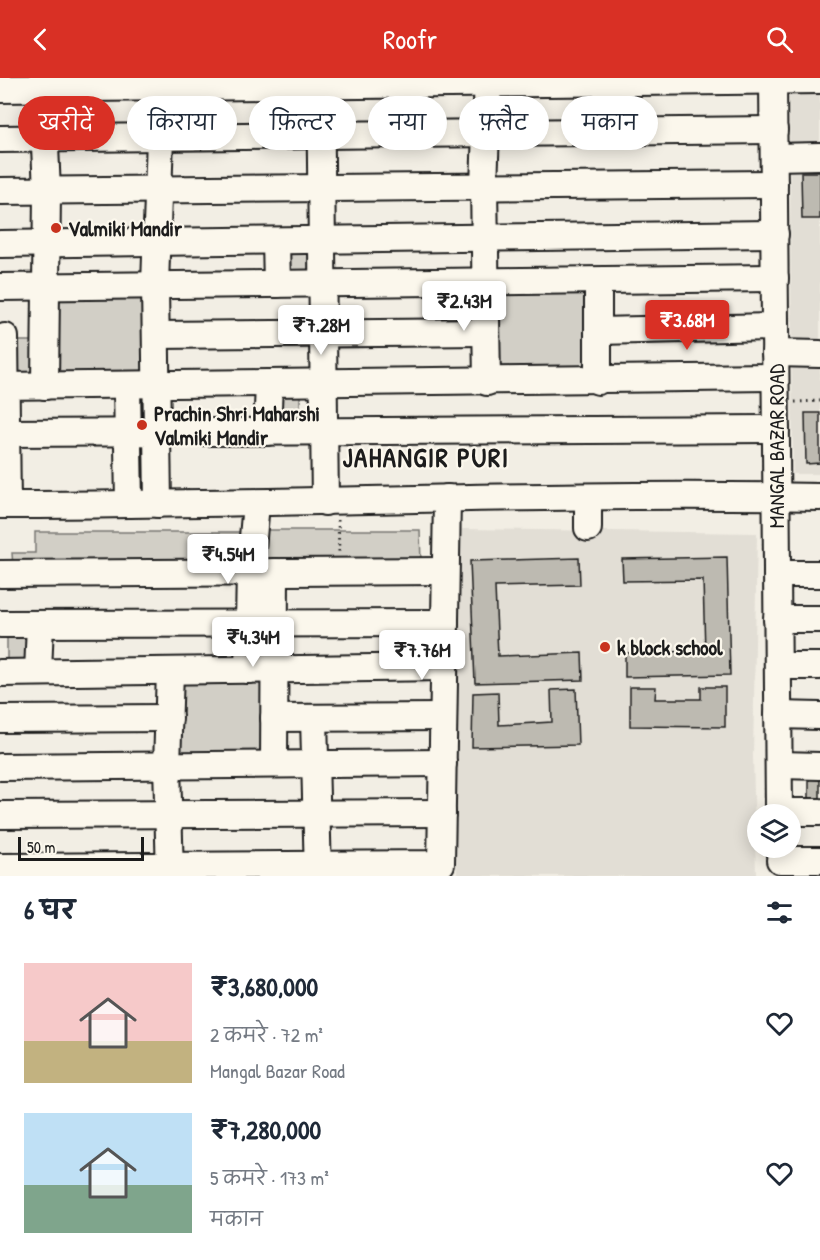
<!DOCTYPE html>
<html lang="hi">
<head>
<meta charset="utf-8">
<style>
	:root { --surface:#fff; --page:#f6f6f7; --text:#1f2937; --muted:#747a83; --accent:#d93025 }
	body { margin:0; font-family:"Patrick Hand","Playpen Sans Deva",sans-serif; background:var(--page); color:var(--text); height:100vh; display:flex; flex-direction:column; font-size:22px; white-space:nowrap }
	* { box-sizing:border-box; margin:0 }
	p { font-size:20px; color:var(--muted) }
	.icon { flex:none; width:33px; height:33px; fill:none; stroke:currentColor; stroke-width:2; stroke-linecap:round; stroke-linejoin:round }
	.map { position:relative; height:798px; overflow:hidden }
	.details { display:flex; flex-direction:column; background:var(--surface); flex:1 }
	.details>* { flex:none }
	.hud { position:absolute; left:18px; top:18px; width:784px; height:54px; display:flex; gap:12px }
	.controls { position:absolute; left:747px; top:726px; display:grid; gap:12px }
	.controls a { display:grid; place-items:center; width:54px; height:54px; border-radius:50%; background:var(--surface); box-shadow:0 3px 15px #0003; font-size:30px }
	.scale { position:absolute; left:18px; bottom:15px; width:126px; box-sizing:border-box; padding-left:6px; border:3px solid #1c1c1c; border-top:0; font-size:16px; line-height:21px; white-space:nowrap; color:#1c1c1c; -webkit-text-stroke:4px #fbf7ec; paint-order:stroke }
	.price { position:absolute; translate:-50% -51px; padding:0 14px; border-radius:6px; background:#fff; color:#222; font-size:20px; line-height:39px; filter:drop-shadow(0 2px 3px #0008) }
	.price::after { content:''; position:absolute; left:50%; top:36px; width:18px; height:14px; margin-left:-9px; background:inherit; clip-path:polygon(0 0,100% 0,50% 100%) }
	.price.on { background:var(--accent); color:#fff }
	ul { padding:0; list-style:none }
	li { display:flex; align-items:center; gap:18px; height:150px; padding:0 24px }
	li span { display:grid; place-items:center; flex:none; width:168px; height:120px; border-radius:0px; color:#555 }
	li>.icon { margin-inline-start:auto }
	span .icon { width:72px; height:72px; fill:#fffc; stroke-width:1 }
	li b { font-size:26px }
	h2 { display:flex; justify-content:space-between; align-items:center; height:72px; padding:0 24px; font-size:26px }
	.pill { padding:0 21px; border-radius:27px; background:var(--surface); box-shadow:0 3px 15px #0003; font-size:21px; line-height:54px }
	.pill.on { background:var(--accent); color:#fff }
	header { display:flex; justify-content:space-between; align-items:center; height:78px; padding:0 24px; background:var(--accent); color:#fff; font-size:27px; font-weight:600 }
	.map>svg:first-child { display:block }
</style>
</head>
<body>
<header><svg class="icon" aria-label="back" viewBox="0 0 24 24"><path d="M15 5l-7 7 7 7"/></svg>Roofr<svg class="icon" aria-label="search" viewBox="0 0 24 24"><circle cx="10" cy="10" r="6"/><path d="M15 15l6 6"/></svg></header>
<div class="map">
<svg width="820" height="798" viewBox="0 0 820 798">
	<rect width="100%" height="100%" fill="#f2eee4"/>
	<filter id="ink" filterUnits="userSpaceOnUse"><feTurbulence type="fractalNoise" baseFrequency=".0167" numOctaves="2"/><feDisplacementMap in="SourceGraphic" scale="12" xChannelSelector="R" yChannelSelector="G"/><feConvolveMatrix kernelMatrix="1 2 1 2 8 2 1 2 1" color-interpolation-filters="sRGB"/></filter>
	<g filter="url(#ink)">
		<g fill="#e2ded5">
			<path d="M789,7H820V396H793Z"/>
			<path d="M461,451L757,455L753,678L756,798H457L453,684Z"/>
		</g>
		<g fill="#d2cfc6" stroke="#777671" stroke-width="1.5">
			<path d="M286,169L309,170L308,199L285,198Z"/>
			<path d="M588,211L589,290H500L498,212Z"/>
			<path d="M144,219V298H54L53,220Z"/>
			<path d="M12,263H40V302L12,303Z"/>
			<path d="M278,313L300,314V343H277Z"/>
			<path d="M262,452H420L421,486L256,487Z"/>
			<path d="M35,454H247V489H13L12,475H35Z"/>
			<rect x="7" y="553" width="26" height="34"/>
			<path d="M265,601L266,680H176L175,602Z"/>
		</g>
		<g fill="#bdbab1" stroke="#1c1c1c" stroke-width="1.5">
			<path d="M801,94H820V141H802Z"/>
			<path d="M805,335H820V385L806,386Z"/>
			<path d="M727,479L730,597L625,599V575L705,573L703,502L623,503L622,481Z"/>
			<path d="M579,480L580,507L495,509L498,578L582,575L583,602L475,605L470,483Z"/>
			<path d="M630,609H656L655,621H701V609H725V649L630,648Z"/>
			<path d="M576,611L578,667L472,669L473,615L498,614L499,647L552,644L551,612Z"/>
			<rect x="809" y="697" width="11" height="36"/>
		</g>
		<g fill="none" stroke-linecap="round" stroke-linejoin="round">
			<defs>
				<g id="minor">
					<path d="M42,0L47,113L45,308"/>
					<path d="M320,0L325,424"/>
					<path d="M773,0L779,736"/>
					<path d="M0,11L820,2"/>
					<path d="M0,61C258,59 516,53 774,52"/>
					<path d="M774,79L820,78"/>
					<path d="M0,113L774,106"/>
					<path d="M276,163L277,206"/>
					<path d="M0,166L775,156"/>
					<path d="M0,209L775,200"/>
					<path d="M598,253L775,249"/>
					<path d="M156,257L485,254"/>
					<path d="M5,259L7,427"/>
					<path d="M775,275L820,276"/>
					<path d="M598,303V203"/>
					<path d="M487,304L484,107L488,0"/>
					<path d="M127,307L129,426"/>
					<path d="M0,308L775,299"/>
					<path d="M267,354L269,306"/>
					<path d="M0,355L776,351"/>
					<path d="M588,419V450"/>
					<path d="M158,426L155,207L160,59"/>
					<path d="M0,427C273,427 547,414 820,419"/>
					<path d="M0,496L445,493"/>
					<path d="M777,496H820"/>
					<path d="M777,541H820"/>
					<path d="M0,546L445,545"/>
					<path d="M778,588H820"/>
					<path d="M248,592L250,494L256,425"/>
					<path d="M170,593L167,687L170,798"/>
					<path d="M38,594L40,546"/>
					<path d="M0,595L444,589"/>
					<path d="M778,637L820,638"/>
					<path d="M274,640L443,639"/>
					<path d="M314,640L318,798"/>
					<path d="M0,641L169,640"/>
					<path d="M274,686L275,494"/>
					<path d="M780,687L820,688"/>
					<path d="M0,689L443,685"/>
					<path d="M779,734H820"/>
					<path d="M0,737L442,735"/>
					<path d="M780,782H820"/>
					<path d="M0,789L441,786L447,420"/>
				</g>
			</defs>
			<use href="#minor" stroke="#1c1c1c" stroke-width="30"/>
			<g stroke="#1c1c1c" stroke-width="3" stroke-dasharray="1.5 4.5" stroke-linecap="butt">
				<path d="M795,324L820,323"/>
				<path d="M338,442L339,474"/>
			</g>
			<use href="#minor" stroke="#fbf7ec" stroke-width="26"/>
		</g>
	</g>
	<g fill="#c8321e" stroke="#fbf7ec" stroke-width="2">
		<circle cx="56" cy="150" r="6"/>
		<circle cx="142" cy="347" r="6"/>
		<circle cx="605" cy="569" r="6"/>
	</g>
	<g text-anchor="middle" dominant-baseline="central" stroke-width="4.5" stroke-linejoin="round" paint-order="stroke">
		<g font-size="21" font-weight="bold" fill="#1c1c1c" stroke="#fbf7ec" text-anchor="start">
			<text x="68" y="150">Valmiki Mandir</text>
			<text x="154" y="335">Prachin Shri Maharshi<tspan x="154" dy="24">Valmiki Mandir</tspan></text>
			<text x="617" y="569">k block school</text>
		</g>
		<g font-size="21" fill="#1c1c1c" stroke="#fbf7ec">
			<text transform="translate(776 368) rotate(-90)">MANGAL BAZAR ROAD</text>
		</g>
		<g font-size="27" font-weight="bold" letter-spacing="1.5" fill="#1c1c1c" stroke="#fbf7ec">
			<text x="426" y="379">JAHANGIR PURI</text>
		</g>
	</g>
</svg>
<div class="controls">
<a><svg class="icon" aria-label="layers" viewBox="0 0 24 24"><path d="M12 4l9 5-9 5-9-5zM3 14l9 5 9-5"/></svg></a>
</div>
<div class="scale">50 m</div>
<b class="price" style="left:464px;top:254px">₹2.43M</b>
<b class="price on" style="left:687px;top:273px">₹3.68M</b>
<b class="price" style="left:321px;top:278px">₹7.28M</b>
<b class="price" style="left:228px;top:507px">₹4.54M</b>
<b class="price" style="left:253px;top:590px">₹4.34M</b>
<b class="price" style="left:422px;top:603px">₹7.76M</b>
<div class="hud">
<a class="pill on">खरीदें</a>
<a class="pill">किराया</a>
<a class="pill">फ़िल्टर</a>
<a class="pill">नया</a>
<a class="pill">फ़्लैट</a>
<a class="pill">मकान</a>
</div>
</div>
<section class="details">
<h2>6 घर<svg class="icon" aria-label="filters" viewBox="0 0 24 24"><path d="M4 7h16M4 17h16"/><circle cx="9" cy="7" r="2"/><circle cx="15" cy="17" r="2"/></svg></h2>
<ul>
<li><span style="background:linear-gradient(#f6c9c9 65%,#c2b280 0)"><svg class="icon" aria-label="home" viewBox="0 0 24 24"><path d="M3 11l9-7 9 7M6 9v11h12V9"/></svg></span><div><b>₹3,680,000</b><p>2 कमरे · 72 m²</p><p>Mangal Bazar Road</p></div><svg class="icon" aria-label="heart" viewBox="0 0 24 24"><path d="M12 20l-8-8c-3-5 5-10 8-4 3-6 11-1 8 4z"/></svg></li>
<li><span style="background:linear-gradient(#bfe0f5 60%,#7fa58c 0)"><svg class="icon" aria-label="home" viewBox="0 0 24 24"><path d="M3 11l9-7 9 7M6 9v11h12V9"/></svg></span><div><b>₹7,280,000</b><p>5 कमरे · 173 m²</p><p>मकान</p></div><svg class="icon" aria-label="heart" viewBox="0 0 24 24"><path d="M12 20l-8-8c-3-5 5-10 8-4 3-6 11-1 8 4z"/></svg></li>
</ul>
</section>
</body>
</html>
